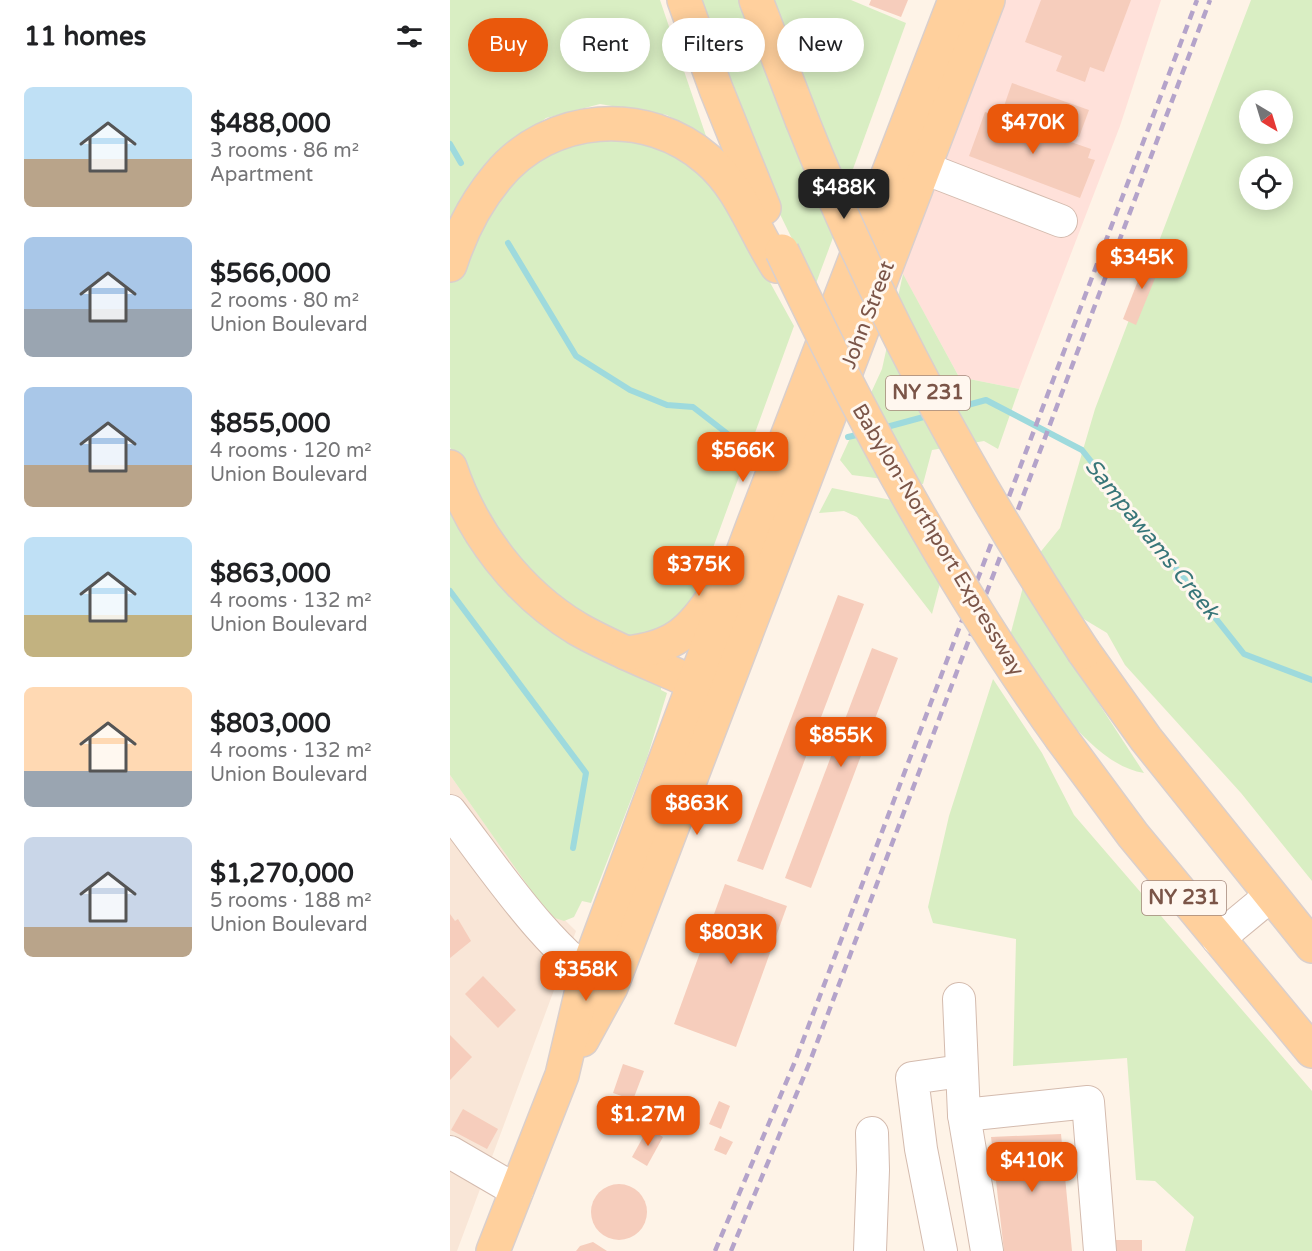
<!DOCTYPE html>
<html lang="en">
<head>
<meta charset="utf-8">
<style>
	:root { --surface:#fff; --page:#f2f2f2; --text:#202124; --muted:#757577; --accent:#ea580c }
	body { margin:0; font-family:"Varela Round",sans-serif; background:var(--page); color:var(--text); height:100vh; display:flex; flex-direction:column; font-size:22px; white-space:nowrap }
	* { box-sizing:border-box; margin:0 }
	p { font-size:20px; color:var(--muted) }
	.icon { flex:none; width:33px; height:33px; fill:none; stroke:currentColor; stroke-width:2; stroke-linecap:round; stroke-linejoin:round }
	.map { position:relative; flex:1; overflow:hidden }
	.drawer { display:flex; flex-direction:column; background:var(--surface); width:450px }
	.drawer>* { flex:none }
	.top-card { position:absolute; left:18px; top:18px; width:570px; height:54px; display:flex; gap:12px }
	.needle { width:39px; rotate:142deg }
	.tools { position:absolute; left:789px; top:90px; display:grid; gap:12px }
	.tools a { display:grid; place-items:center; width:54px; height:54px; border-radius:50%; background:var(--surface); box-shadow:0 3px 15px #0003; font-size:30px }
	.price { position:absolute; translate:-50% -51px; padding:0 14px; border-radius:12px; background:var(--accent); color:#fff; font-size:20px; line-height:39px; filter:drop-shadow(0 2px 3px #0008) }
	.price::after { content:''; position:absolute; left:50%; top:36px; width:18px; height:14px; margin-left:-9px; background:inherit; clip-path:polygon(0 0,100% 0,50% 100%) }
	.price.active { background:#222; color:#fff }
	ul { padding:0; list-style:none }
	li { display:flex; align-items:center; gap:18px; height:150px; padding:0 24px }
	li span { display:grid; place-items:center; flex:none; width:168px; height:120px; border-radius:9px; color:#555 }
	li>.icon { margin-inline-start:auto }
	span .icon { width:72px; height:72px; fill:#fffc; stroke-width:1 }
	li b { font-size:26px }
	h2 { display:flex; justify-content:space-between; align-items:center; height:72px; padding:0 24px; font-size:26px }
	.pill { padding:0 21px; border-radius:27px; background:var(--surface); box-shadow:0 3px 15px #0003; font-size:21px; line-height:54px }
	.pill.active { background:var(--accent); color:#fff }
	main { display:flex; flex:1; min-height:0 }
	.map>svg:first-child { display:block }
</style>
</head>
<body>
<main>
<section class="drawer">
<h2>11 homes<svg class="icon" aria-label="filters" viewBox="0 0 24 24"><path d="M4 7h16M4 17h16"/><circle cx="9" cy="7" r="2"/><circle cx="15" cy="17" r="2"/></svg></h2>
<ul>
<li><span style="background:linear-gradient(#bfe0f5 60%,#b9a48a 0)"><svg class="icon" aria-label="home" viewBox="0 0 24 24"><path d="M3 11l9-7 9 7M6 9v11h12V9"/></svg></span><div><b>$488,000</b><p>3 rooms · 86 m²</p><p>Apartment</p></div></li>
<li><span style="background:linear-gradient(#a9c7e8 60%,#9aa5b1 0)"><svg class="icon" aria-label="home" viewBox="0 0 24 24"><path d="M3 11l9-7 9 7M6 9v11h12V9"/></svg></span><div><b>$566,000</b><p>2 rooms · 80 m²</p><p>Union Boulevard</p></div></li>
<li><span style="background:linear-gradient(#a9c7e8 65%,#b9a48a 0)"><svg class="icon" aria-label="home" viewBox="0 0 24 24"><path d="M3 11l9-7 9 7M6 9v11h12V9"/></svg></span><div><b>$855,000</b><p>4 rooms · 120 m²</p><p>Union Boulevard</p></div></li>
<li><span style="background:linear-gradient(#bfe0f5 65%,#c2b280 0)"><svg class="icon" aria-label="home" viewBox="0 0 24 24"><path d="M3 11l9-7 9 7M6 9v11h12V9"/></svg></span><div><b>$863,000</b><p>4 rooms · 132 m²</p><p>Union Boulevard</p></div></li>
<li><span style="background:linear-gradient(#ffd9b3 70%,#9aa5b1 0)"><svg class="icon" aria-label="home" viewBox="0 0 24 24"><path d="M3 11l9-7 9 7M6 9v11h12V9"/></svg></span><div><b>$803,000</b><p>4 rooms · 132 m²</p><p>Union Boulevard</p></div></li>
<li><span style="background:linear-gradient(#c9d6e8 75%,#b9a48a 0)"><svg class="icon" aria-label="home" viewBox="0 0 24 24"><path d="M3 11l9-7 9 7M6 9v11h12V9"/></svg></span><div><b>$1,270,000</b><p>5 rooms · 188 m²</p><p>Union Boulevard</p></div></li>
</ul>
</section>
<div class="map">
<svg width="862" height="1251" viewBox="0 0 862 1251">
	<rect width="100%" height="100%" fill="#fef3e7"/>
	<path fill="#f9e6d7" d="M0,775L75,881L126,931L7,1251H0Z"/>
	<path fill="#ffe1da" d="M548,0H711L670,126L569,389L509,377L445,260Z"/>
	<g fill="#d9eec3" fill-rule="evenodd">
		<path d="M0,0H210L257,139L217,115L150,104L96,118L40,161L12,203L0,231Z"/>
		<path d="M246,0H290L384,235L365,286L289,130Z"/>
		<path d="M324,0H401L456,23L395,191Z"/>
		<path d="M801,0H862V881L791,793L675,665L657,633L627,615L588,555L610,528L645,409ZM800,100H832V134H800ZM800,166H832V200H800Z"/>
		<path d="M136,133L216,146L251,169L289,215L317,277L344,326L252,578L234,618L204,640H172L84,587L21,501L0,447V277L64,164Z"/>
		<path d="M453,274L509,377L569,389L548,449L534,441L482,450L473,484L402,475L390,460L432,369Z"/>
		<path d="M382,488L441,500L492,576L482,614L407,517L394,511L369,513Z"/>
		<path d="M0,505L31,552L211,679V690L217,693L197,758L141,903L132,901L124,917L114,921L105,918L90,903L0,775Z"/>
		<path d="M573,587L694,773C640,765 587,680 560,636Z"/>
		<path d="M543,679L592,753L624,815L862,1091V1251H735L744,1217L705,1181L686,1180L677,1058L563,1066L566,939L483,923L478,907L499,816Z"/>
	</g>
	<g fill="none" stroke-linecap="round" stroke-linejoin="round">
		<g stroke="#9edadd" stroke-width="6">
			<path d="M0,144L11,163"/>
			<path d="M58,243L126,356L180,390L217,405L243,407L288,442"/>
			<path d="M499,410L536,400L632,450L794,654L862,680"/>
			<path d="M433,428L481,415"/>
			<path d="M398,437L411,434"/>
			<path d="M0,591L136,773L123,848"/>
		</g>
	</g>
	<g fill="#f6cdbc">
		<path d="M421,0H458L451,17L419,5Z"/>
		<path d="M591,0H681L654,72L640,67L635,82L606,71L612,56L575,42Z"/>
		<path d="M562,83L639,110L629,137L553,109Z"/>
		<path d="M535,112L641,149L638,158L645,160L630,198L519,156Z"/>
		<path d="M698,255L712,261L686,325L673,319Z"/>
		<path d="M388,595L414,604L313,870L287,861Z"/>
		<path d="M422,648L448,658L361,888L335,878Z"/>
		<path d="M275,884L337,906L286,1047L224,1024Z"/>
		<path d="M0,914L5,921L8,919L21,941L0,958Z"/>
		<path d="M33,976L66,1010L48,1028L15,994Z"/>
		<path d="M0,1035L22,1057L0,1080Z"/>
		<path d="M173,1064L194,1071L183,1100L163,1093Z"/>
		<path d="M269,1101L280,1106L271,1129L259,1124Z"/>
		<path d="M13,1109L48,1129L37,1149L1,1130Z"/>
		<path d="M198,1128L213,1137L197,1166L182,1157Z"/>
		<path d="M611,1134L622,1251H554L541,1137Z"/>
		<path d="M270,1136L283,1142L276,1155L264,1150Z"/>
		<circle cx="169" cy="1212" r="28"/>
		<rect x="664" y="1240" width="28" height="11"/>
		<path d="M143,1242L157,1251H126L130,1246Z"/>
	</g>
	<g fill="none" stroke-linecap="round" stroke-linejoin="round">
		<defs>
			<g id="minor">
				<path d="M474,168L611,221"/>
				<path d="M0,811C39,861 102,957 157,985"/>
				<path d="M768,939L820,896"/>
				<path d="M509,999L514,1115L537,1251"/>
				<path d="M514,1115L638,1102L650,1251"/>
				<path d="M0,1152L67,1191"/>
				<path d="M420,1251L423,1170L422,1133"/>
				<path d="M491,1251L471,1149L462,1078L511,1071"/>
			</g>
			<g id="major">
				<path d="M234,0L266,89L314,208"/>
				<path d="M306,0L352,120"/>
				<path d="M0,265C10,234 26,202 47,177C99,113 197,106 258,160C291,188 304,231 327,266"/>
				<path d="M0,467C22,533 68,593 128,629C165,650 205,665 244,683L252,688L256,698"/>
				<path d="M634,652L696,739L862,946"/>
				<path d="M176,653C223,648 241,632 266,593"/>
				<path d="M612,739L683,835L862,1051"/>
				<path d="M132,1040L161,987L538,0"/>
				<path d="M43,1251L112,1075L136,973L302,528L505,0"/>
			</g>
		</defs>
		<use href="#minor" stroke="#d4bbae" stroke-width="34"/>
		<use href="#major" stroke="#dacfcc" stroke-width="36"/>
		<use href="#minor" stroke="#fff" stroke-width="32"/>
		<use href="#major" stroke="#ffd09d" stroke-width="33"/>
		<g stroke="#b4a3ca" stroke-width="4.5" stroke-dasharray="9 6" stroke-linecap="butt">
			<path d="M265,1251L346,1059L747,0"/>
			<path d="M281,1251L359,1064L760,0"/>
		</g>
		<defs>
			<g id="major-bridge">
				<path d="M352,120C426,307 523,484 634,652"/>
				<path d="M332,251C412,421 502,586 612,739"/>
			</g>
		</defs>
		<use href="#major-bridge" stroke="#dacfcc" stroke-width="36" stroke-linecap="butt"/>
		<use href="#major-bridge" stroke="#ffd09d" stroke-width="33"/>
	</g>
	<g text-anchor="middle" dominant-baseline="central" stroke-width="6" stroke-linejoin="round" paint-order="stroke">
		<g fill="#fff7ef" stroke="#a3867a" stroke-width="1.5">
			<rect x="436" y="376" width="84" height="34" rx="4.5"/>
			<rect x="692" y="881" width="84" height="34" rx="4.5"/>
		</g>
		<g font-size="20" font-weight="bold" fill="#7b5548">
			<text x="478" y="393">NY 231</text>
			<text x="734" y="898">NY 231</text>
		</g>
		<g font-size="21" fill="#7b5548" stroke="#fff7ef">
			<text transform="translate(418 315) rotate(-69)">John Street</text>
			<text transform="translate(488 540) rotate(59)">Babylon-Northport Expressway</text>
		</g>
		<g font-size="22" font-style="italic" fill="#387679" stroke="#fff7ef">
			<text transform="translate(702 539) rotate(51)">Sampawams Creek</text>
		</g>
	</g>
</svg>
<div class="tools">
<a><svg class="needle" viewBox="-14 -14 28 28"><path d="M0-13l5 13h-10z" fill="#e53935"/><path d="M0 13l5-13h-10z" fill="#757577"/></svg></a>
<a><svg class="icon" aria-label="locate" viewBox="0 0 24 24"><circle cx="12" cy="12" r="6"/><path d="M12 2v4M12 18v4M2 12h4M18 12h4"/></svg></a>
</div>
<b class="price" style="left:583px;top:155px">$470K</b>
<b class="price active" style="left:394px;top:220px">$488K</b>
<b class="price" style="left:692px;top:290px">$345K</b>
<b class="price" style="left:293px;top:483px">$566K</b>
<b class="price" style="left:249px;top:597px">$375K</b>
<b class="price" style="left:391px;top:768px">$855K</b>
<b class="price" style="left:247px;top:836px">$863K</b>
<b class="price" style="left:281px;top:965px">$803K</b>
<b class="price" style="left:136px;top:1002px">$358K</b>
<b class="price" style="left:198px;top:1147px">$1.27M</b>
<b class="price" style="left:582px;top:1193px">$410K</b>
<div class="top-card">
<a class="pill active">Buy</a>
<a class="pill">Rent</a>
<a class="pill">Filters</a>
<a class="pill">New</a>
</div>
</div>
</main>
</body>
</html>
